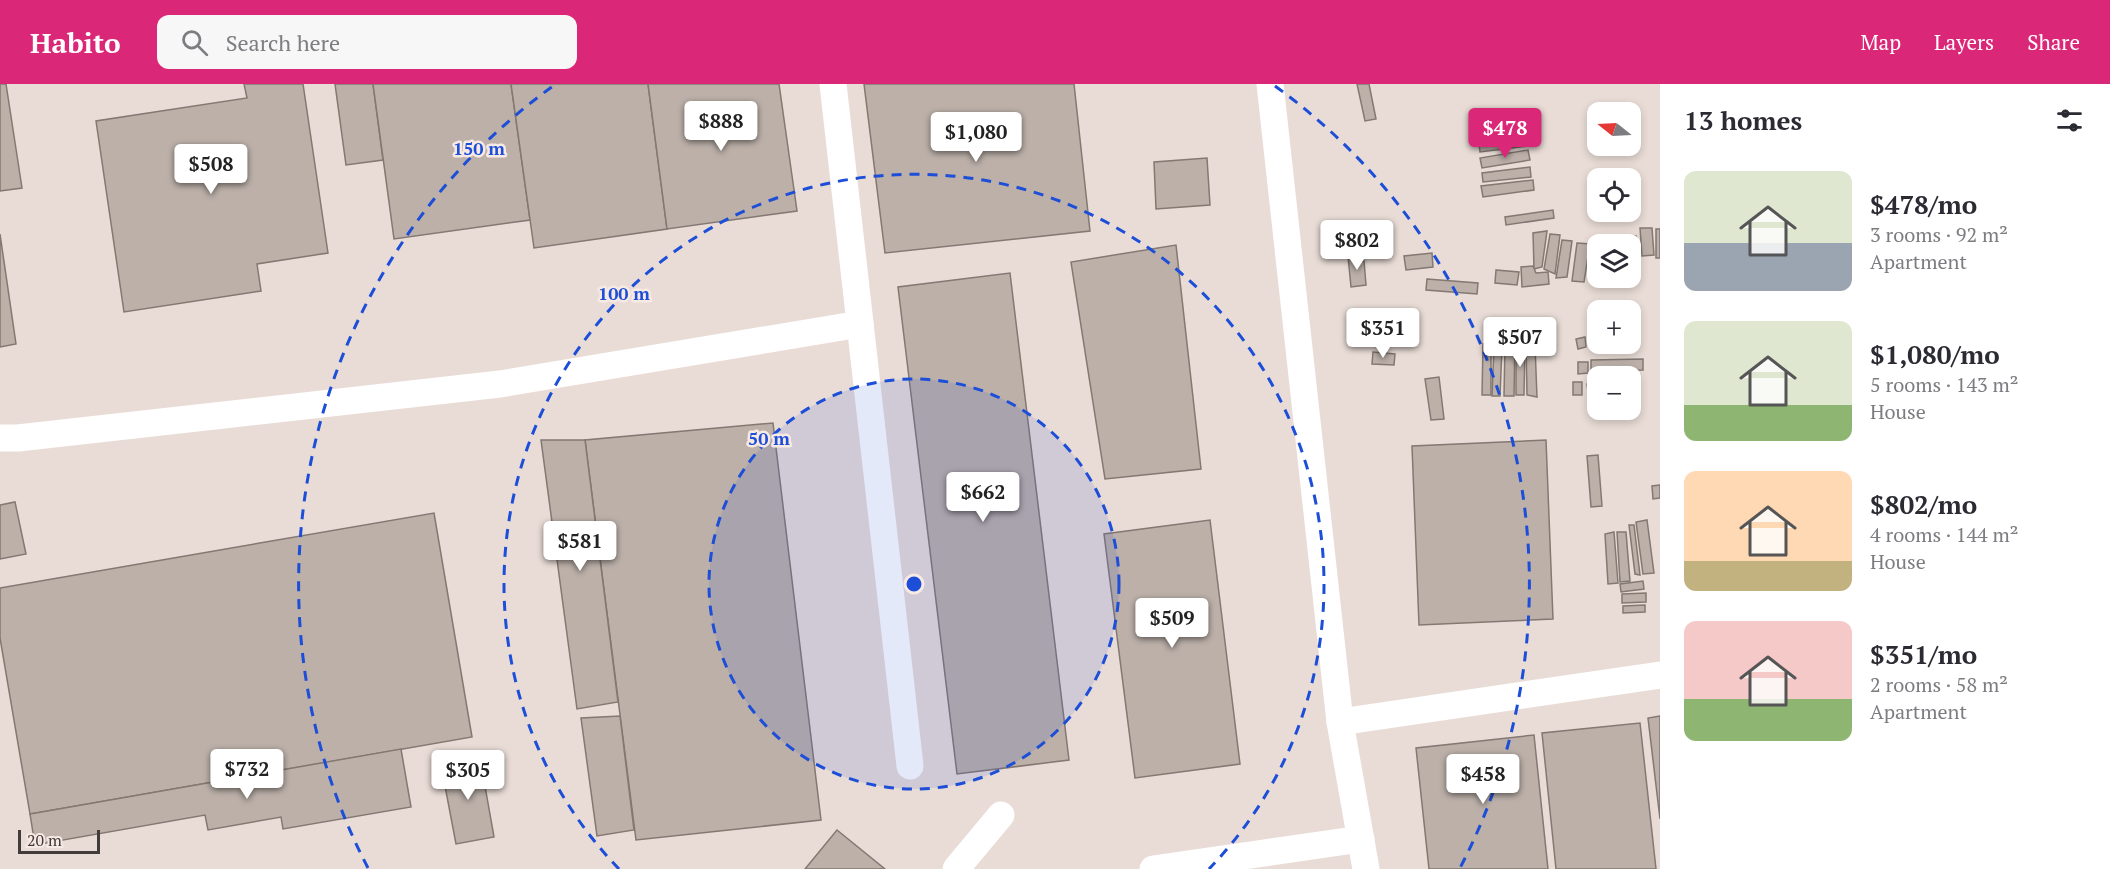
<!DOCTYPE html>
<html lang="en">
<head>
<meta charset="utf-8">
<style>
	:root { --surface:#fff; --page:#f7f7f7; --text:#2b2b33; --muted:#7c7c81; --accent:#db2777 }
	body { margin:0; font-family:"PT Serif",serif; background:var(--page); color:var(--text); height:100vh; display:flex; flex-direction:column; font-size:22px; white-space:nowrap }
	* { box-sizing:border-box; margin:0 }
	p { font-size:20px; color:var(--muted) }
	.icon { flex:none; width:33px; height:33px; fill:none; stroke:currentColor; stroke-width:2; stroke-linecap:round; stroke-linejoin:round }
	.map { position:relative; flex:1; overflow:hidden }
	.sheet { display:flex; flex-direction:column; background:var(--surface); width:450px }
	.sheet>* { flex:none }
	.needle { width:39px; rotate:288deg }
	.buttons { position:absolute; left:1587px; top:18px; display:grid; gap:12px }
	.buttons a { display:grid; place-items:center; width:54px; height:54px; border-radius:12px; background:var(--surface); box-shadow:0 3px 9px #0003; font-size:30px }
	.scale { position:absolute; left:18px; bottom:15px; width:82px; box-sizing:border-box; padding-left:6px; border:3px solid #413b39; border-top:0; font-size:16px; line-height:21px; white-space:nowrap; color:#413b39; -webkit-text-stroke:4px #f7e9e3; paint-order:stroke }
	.price { position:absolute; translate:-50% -51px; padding:0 14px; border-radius:6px; background:#fff; color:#222; font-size:20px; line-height:39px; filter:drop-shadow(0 2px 3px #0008) }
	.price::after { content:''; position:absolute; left:50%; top:36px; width:18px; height:14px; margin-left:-9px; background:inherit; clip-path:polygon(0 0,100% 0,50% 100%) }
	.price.selected { background:var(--accent); color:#fff }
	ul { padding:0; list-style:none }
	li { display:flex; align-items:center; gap:18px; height:150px; padding:0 24px }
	li span { display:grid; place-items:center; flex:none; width:168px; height:120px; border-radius:12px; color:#555 }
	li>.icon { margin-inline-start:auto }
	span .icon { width:72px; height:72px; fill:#fffc; stroke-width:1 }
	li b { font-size:26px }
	h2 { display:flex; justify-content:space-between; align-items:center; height:72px; padding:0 24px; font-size:26px }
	header { display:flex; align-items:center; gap:36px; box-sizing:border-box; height:84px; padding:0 30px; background:var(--accent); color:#fff }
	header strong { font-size:28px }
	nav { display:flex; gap:33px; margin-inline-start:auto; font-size:21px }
	.search { width:420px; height:54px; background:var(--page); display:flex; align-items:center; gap:15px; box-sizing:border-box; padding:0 21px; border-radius:12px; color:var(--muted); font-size:22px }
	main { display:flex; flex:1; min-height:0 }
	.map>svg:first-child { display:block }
</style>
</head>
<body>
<header>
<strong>Habito</strong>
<div class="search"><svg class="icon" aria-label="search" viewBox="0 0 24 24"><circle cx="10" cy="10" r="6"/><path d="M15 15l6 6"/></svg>Search here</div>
<nav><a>Map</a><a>Layers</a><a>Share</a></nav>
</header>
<main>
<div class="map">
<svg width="1660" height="785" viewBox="0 0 1660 785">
	<rect width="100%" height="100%" fill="#e9dcd6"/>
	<g fill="#bcb0a9" stroke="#837872" stroke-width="1.5">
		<path d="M0,0H6L22,104L0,107Z"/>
		<path d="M244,0H303L328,169L257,180L261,207L124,228L96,37L247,14Z"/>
		<path d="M335,0H373L383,76L346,81Z"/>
		<path d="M373,0H511L530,136L394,155Z"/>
		<path d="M511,0H648L667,145L534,164Z"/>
		<path d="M648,0H779L797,127L667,145Z"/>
		<path d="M864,0H1074L1090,147L885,169Z"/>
		<path d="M1357,0H1369L1376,35L1365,37Z"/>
		<path d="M1527,53L1528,62L1480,68L1479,59Z"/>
		<path d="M1528,66L1530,76L1482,84L1480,74Z"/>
		<path d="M1207,74L1210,121L1156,125L1154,78Z"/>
		<path d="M1530,83L1531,93L1483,98L1482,89Z"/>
		<path d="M1533,96L1534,106L1483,113L1481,102Z"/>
		<path d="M1553,126L1554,134L1506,141L1505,133Z"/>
		<path d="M1365,144L1366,164L1344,166L1343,146Z"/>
		<path d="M1640,144H1652L1654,171L1642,172Z"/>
		<rect x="1656" y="145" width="4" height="29"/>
		<path d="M1547,147L1542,183L1534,185L1533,149Z"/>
		<path d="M0,150L16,260L0,263Z"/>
		<path d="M1550,150L1560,151L1555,190L1544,185Z"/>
		<path d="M1636,152L1639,193L1630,194V160H1628L1627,153Z"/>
		<rect x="1610" y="153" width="14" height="7"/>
		<path d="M1562,156L1572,157L1567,193L1556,194Z"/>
		<path d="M1577,159L1590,160L1584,198L1572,197Z"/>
		<path d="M1176,161L1201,385L1105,395L1071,178Z"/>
		<path d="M1432,169L1433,183L1406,186L1404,172Z"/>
		<path d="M1359,171L1360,177H1364L1366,201L1351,203L1348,172Z"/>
		<path d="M1533,182L1536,189L1548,188L1549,200L1522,203L1521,183Z"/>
		<path d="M1496,186L1519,188L1517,201L1495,199Z"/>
		<path d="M1010,189L1069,676L957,690L898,203Z"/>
		<path d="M1427,195L1478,199L1477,210L1426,206Z"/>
		<path d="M1585,253L1586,263L1578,265L1576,255Z"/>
		<path d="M1515,258L1514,312H1504L1505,260Z"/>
		<path d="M1516,258H1525L1524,311H1516Z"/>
		<path d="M1483,260H1491V311H1482Z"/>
		<path d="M1605,260H1628V269L1605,268Z"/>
		<path d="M1535,261L1537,313L1527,311L1526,262Z"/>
		<path d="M1494,263H1502L1500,312H1492Z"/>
		<path d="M1373,268L1395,270L1394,281L1372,280Z"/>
		<path d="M1643,275V286L1591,287V276Z"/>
		<path d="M1578,278H1588V289L1578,290Z"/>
		<path d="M1634,292L1636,305L1630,306V293Z"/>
		<path d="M1439,293L1444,335L1431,336L1425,295Z"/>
		<rect x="1573" y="298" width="9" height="13"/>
		<path d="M1598,298V312L1589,313L1587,300Z"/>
		<path d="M773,339L821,736L636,756L585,356Z"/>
		<path d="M541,356H585L618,618L577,625Z"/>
		<path d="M1546,356L1553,535L1419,541L1412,362Z"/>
		<path d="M1598,371L1602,422L1591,423L1587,372Z"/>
		<path d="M1660,401V414L1653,415L1652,402Z"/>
		<path d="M15,418L26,470L0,475V421Z"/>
		<path d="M434,429L472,653L30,730L0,554V504Z"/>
		<path d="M1210,436L1240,680L1135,694L1104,450Z"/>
		<path d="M1647,436L1654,489L1643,490L1636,438Z"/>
		<path d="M1629,441H1634L1640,491L1635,490Z"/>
		<path d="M1614,448L1618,499L1608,500L1605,450Z"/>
		<path d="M1617,448H1626L1630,497L1620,498Z"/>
		<path d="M1643,497L1644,505L1621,508L1620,500Z"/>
		<path d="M1646,509V518L1622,519V510Z"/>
		<path d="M1645,521V528L1623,529V522Z"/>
		<path d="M620,632L634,746L597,752L581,634Z"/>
		<path d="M1660,632V735L1648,634Z"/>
		<path d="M1640,639L1656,785H1556L1542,649Z"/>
		<path d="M1534,651L1548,785H1429L1416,664Z"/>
		<path d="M401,665L411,723L283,745L281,733L208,746L205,731L35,761L30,730Z"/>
		<path d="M480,674L494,753L456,760L441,681Z"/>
		<path d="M837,746L885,785H805Z"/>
	</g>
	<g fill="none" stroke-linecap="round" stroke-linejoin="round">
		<g stroke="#fff" stroke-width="27">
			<path d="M833,0L910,682"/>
			<path d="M1270,0L1340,638L1366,785"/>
			<path d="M0,354H18L500,300L860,240"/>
			<path d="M1340,638L1660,591"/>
			<path d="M956,785L1001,731"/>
			<path d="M1153,785L1361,755"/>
		</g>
	</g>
	<circle cx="914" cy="500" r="205" fill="#1d4ed8" fill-opacity=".12"/>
	<g fill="none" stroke="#1d4ed8" stroke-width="3" stroke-dasharray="10 8">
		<circle cx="914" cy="500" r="205"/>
		<path d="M619 785A410 410 0 1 1 1209 785"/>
		<path d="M368 784A615 615 0 0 1 553 2M1275 2A615 615 0 0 1 1460 784"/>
	</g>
	<circle cx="914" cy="500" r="9" fill="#1d4ed8" stroke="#f7e9e3" stroke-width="3"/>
	<g font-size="18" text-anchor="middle" font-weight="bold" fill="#1d4ed8" stroke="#f7e9e3" stroke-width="5" stroke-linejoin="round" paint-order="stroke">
		<text x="479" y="71">150 m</text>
		<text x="624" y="216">100 m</text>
		<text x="769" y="361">50 m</text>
	</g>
</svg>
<div class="buttons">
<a><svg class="needle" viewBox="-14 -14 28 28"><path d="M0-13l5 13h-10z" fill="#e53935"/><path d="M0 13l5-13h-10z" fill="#7c7c81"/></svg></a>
<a><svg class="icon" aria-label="locate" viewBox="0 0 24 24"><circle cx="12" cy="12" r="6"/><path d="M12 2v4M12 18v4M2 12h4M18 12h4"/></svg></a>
<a><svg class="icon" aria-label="layers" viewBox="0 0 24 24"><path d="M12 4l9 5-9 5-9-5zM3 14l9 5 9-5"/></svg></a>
<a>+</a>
<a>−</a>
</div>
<div class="scale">20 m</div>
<b class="price" style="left:721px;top:68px">$888</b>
<b class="price selected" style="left:1505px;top:75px">$478</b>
<b class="price" style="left:976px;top:79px">$1,080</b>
<b class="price" style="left:211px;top:111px">$508</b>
<b class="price" style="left:1357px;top:187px">$802</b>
<b class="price" style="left:1383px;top:275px">$351</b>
<b class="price" style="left:1520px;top:284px">$507</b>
<b class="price" style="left:983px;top:439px">$662</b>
<b class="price" style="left:580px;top:488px">$581</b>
<b class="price" style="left:1172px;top:565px">$509</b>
<b class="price" style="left:247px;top:716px">$732</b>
<b class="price" style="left:468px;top:717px">$305</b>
<b class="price" style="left:1483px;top:721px">$458</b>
</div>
<section class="sheet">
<h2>13 homes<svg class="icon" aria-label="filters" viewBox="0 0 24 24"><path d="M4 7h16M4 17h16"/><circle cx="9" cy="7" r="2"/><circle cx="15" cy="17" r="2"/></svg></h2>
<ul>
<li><span style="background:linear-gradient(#dfe7d0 60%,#9aa5b1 0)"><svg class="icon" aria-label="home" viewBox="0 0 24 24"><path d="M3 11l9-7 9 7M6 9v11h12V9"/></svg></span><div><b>$478/mo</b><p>3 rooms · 92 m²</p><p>Apartment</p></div></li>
<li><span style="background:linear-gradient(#dfe7d0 70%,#8fb573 0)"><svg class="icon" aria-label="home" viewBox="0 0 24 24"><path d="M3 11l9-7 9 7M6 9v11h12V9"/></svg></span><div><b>$1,080/mo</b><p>5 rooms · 143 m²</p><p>House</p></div></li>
<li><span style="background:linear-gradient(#ffd9b3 75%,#c2b280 0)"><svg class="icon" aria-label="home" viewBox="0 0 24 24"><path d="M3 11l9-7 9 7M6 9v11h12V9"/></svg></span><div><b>$802/mo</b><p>4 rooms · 144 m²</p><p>House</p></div></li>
<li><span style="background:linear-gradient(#f6c9c9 65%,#8fb573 0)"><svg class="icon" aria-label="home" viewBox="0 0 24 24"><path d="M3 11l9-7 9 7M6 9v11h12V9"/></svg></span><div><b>$351/mo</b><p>2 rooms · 58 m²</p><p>Apartment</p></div></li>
</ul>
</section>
</main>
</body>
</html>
